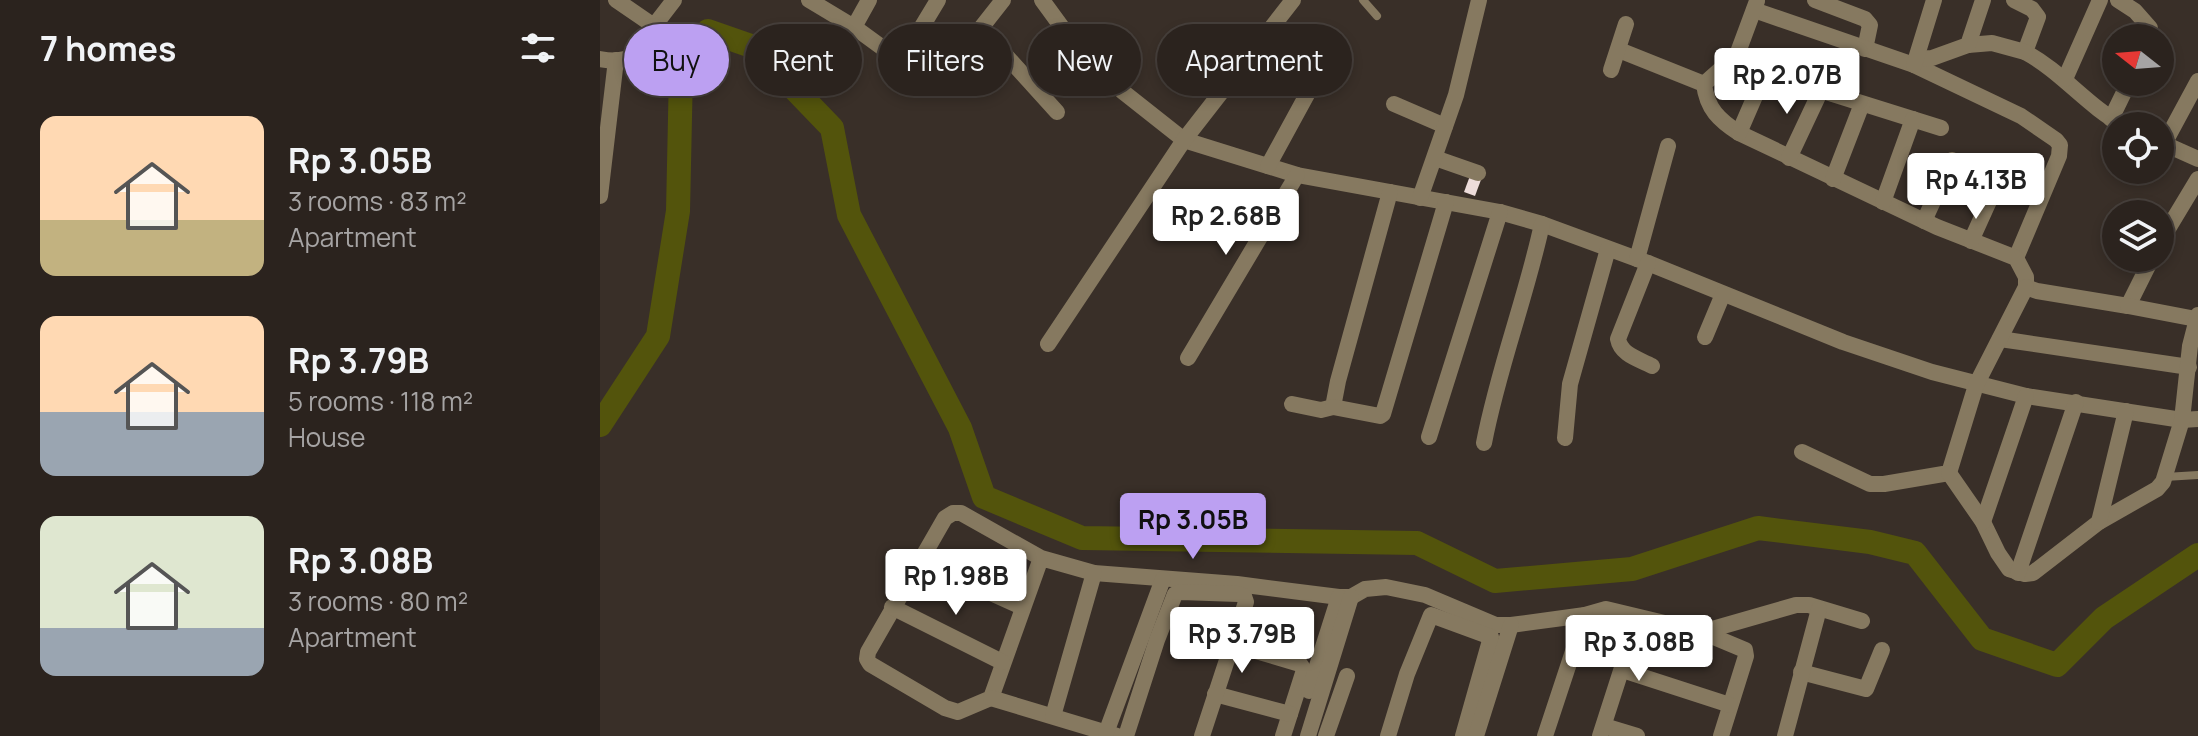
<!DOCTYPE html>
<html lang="en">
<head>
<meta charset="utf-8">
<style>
	:root { --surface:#2b231e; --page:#332b27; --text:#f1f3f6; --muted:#a6a4a4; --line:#47403c; --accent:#bca0f2 }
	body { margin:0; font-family:Manrope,sans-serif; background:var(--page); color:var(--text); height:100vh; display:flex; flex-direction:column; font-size:30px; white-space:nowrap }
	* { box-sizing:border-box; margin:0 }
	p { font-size:26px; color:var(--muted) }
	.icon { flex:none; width:44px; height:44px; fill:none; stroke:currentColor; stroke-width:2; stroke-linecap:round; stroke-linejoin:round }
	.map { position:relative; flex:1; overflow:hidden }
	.details { display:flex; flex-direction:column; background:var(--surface); width:600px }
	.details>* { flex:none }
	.hud { position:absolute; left:24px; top:24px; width:760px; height:72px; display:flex; gap:16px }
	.needle { width:52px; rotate:287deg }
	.controls { position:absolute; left:1502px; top:24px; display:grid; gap:16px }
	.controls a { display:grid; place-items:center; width:72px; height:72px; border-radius:50%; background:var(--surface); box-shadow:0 4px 12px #0003,0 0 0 2px var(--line); font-size:40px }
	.price { position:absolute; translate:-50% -68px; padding:0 18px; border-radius:8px; background:#fff; color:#222; font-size:26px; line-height:52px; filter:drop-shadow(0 2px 4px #0008) }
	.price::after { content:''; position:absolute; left:50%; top:48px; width:24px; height:18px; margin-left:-12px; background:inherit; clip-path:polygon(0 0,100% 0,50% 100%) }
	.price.current { background:var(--accent); color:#111 }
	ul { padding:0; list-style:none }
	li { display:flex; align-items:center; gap:24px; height:200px; padding:0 40px }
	li span { display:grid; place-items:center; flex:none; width:224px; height:160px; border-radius:16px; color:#555 }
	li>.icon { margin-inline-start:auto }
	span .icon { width:96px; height:96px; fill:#fffc; stroke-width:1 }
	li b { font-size:34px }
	h2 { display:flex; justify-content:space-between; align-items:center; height:96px; padding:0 40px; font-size:34px }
	.pill { padding:0 28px; border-radius:36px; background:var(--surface); box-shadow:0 4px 12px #0003,0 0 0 2px var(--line); font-size:28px; line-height:72px }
	.pill.current { background:var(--accent); color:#111 }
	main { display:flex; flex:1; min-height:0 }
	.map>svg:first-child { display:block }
</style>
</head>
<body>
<main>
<section class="details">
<h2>7 homes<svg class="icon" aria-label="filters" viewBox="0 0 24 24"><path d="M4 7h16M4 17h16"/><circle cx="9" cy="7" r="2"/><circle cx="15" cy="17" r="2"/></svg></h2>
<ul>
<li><span style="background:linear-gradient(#ffd9b3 65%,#c2b280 0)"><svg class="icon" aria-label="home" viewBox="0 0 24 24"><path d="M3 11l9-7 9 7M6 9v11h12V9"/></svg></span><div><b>Rp 3.05B</b><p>3 rooms · 83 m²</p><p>Apartment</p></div></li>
<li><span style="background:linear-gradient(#ffd9b3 60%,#9aa5b1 0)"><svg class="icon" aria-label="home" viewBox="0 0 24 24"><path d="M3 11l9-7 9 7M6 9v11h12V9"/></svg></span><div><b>Rp 3.79B</b><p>5 rooms · 118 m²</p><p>House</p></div></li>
<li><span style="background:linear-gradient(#dfe7d0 70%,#9aa5b1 0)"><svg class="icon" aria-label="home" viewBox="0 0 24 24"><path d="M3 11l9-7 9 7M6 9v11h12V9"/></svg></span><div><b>Rp 3.08B</b><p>3 rooms · 80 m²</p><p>Apartment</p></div></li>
</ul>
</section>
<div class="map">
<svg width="1598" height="736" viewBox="0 0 1598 736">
	<rect width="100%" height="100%" fill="#392f28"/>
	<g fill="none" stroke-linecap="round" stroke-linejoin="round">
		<path stroke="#53540c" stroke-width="24" d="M0,425L58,336L78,211L81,71L108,31L154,47L232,128L249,215L360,428L384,497L482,538L817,543L895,581L1032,569L1158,528L1270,542L1315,553L1382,639L1457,665L1504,618L1598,555"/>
	</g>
	<path fill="#eddcda" d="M871,173L882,177L875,196L864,192Z"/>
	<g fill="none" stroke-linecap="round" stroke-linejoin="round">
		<g stroke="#867960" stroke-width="8">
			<path d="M763,0L777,16"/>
			<path d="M1565,477L1598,475"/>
		</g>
		<g stroke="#867960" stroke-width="16">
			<path d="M16,0L54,26L74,0"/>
			<path d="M209,0L254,27L324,78L353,55L381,28"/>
			<path d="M403,0L381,28L457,112"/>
			<path d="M442,0L469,37L522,91L584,140L697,175L900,212L942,224L1048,263L1243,342L1332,372L1426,396L1582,420L1598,419"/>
			<path d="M1215,0L1265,19L1270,25L1265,49"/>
			<path d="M1414,0L1432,9L1438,17L1425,52C1462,72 1487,106 1524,126"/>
			<path d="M1518,0L1535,11L1550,28L1549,38"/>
			<path d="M1154,10L1314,65L1421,116L1456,140L1460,145L1459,156L1416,258"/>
			<path d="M254,27L269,0"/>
			<path d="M1368,45L1392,43L1425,52"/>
			<path d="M1019,50L1104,84"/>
			<path d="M0,59C32,65 41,53 54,26"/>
			<path d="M1316,59L1332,58L1368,45L1383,0"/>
			<path d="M300,63L338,0"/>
			<path d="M1134,63L1157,1"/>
			<path d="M1314,65L1334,0"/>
			<path d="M1011,70L1026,24"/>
			<path d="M1465,79L1500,0"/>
			<path d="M794,104L845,126"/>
			<path d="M1511,119L1529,82"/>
			<path d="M1341,128L1134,63L1122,68L1104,84C1107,109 1119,120 1139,133L1337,227L1416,258L1426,277V287L1437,291L1528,306L1552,258"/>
			<path d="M1139,133L1165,73"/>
			<path d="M1560,142L1598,159"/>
			<path d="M1564,144L1598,81"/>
			<path d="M835,158L878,173"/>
			<path d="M1189,158L1221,90"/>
			<path d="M668,166L710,89"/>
			<path d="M1233,179L1262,104"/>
			<path d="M0,196L16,60"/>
			<path d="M820,198L856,95L879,0"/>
			<path d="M1283,202L1313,119"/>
			<path d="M1324,221L1352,160"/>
			<path d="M1371,241L1395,188"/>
			<path d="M1560,242L1598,179"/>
			<path d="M1037,259L1068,146"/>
			<path d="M1048,263L1018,339C1021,355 1039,359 1052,366"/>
			<path d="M1528,306L1596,319"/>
			<path d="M1105,337L1123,294"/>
			<path d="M1400,339L1589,367"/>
			<path d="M448,344L584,140L693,0"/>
			<path d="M588,358L697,175"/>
			<path d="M692,404L721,410L733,407L738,381L790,192"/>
			<path d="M733,407L780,416L783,414L846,202"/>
			<path d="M829,437L900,212"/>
			<path d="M965,438L970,384L1008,249"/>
			<path d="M884,443C898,369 926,298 942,224"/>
			<path d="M1202,452L1270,484H1284L1349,473L1376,385L1426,287"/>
			<path d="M1349,473L1383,522L1398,553L1409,569L1425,574L1433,573L1499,522L1557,489L1563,482L1582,420L1590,346L1598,315"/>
			<path d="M1383,522L1426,396"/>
			<path d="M1499,522L1526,411"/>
			<path d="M441,558L391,698L358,712L345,708L270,664L267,659L268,652L345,518L353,513H361L441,558L494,573L637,584L739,597H751L765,589L786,587L825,595L896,625H911L985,615L1006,609L1102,632L1145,650L1146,656L1121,736"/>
			<path d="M320,561L422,607"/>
			<path d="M1418,573L1476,402"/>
			<path d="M292,607L402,662"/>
			<path d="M1102,632L1196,605H1209L1262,621"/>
			<path d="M632,644L700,664L704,670L683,736"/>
			<path d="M1022,670L1130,705"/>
			<path d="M1201,672L1266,689L1282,650"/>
			<path d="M709,691L739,597"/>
			<path d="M615,694L690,714"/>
			<path d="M391,698L517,736"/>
			<path d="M453,716L494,573"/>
			<path d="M1004,726L1037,736"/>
			<path d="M506,733L563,579"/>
			<path d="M526,736L557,640L575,594L581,592L638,594L644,596L646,602L602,736"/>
			<path d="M708,736L751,597"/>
			<path d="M726,736L747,676"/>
			<path d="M788,736L807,674L831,615L891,637L863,736"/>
			<path d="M876,736L911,625"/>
			<path d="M945,736L985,615"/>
			<path d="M1000,736L1038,618"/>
			<path d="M1185,736L1219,609"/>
		</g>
	</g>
</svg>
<div class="controls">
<a><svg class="needle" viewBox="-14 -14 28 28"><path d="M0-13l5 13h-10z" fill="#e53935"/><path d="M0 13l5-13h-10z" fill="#a6a4a4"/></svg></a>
<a><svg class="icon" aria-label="locate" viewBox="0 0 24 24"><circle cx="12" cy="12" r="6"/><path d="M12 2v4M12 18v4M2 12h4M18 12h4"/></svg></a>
<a><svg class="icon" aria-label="layers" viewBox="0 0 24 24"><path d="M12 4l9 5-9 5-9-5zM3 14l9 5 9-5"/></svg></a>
</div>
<b class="price" style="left:1187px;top:116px">Rp 2.07B</b>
<b class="price" style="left:1376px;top:221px">Rp 4.13B</b>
<b class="price" style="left:626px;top:257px">Rp 2.68B</b>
<b class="price current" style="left:593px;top:561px">Rp 3.05B</b>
<b class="price" style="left:356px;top:617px">Rp 1.98B</b>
<b class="price" style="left:642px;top:675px">Rp 3.79B</b>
<b class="price" style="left:1039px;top:683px">Rp 3.08B</b>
<div class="hud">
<a class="pill current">Buy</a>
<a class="pill">Rent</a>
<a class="pill">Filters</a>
<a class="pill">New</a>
<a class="pill">Apartment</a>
</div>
</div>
</main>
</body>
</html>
